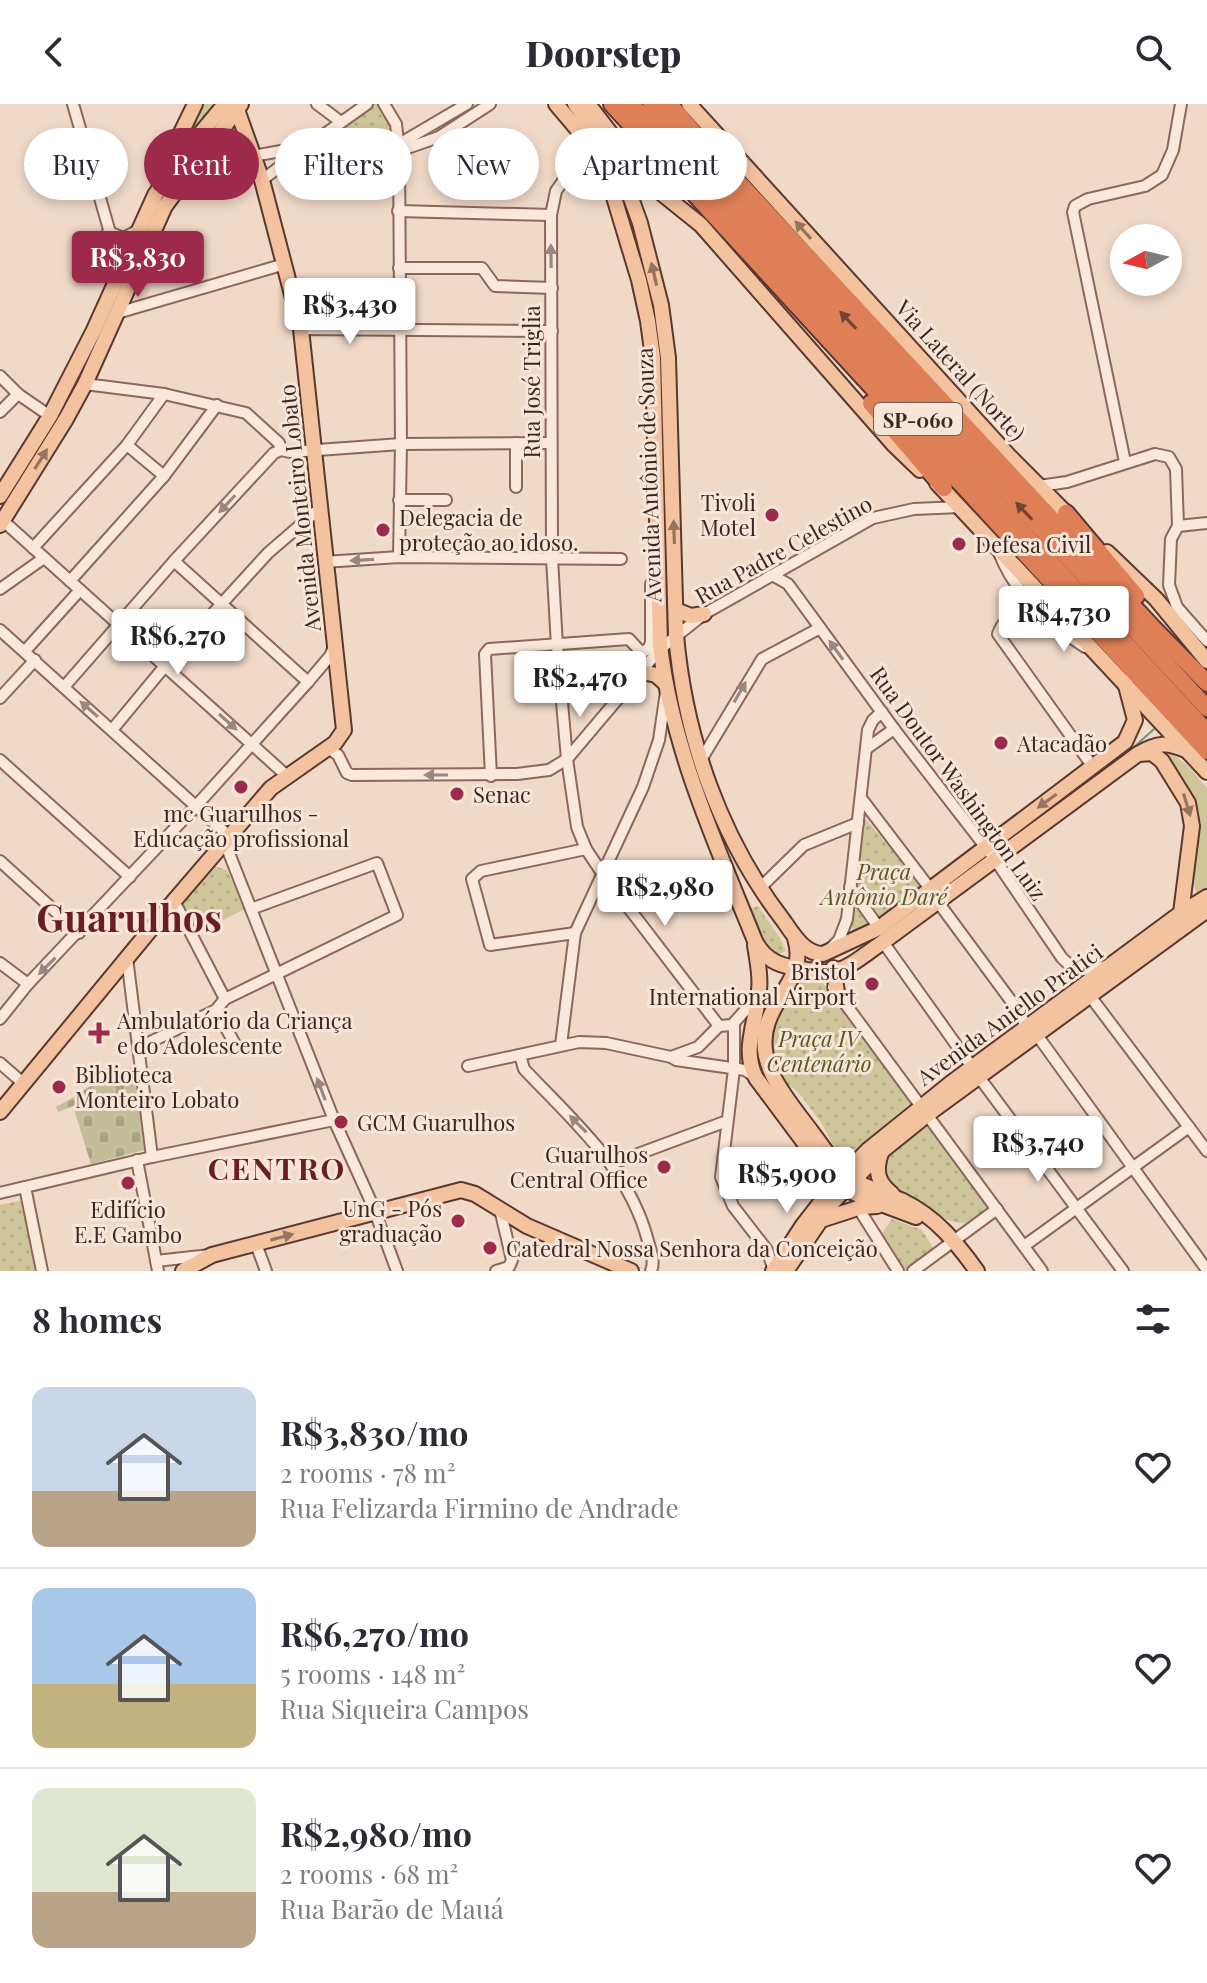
<!DOCTYPE html>
<html lang="en">
<head>
<meta charset="utf-8">
<style>
	:root { --surface:#fff; --page:#f7f7f7; --text:#2b2b33; --muted:#7c7c81; --line:#e1e1e2; --accent:#9d2a4a }
	body { margin:0; font-family:"Playfair Display",serif; background:var(--page); color:var(--text); height:100vh; display:flex; flex-direction:column; font-size:30px; white-space:nowrap }
	* { box-sizing:border-box; margin:0 }
	p { font-size:26px; color:var(--muted) }
	.icon { flex:none; width:44px; height:44px; fill:none; stroke:currentColor; stroke-width:2; stroke-linecap:round; stroke-linejoin:round }
	.map { position:relative; height:1167px; overflow:hidden }
	.details { display:flex; flex-direction:column; background:var(--surface); flex:1 }
	.details>* { flex:none }
	.hud { position:absolute; left:24px; top:24px; width:800px; height:72px; display:flex; gap:16px }
	.needle { width:52px; rotate:262deg }
	.tools { position:absolute; left:1110px; top:120px; display:grid; gap:16px }
	.tools a { display:grid; place-items:center; width:72px; height:72px; border-radius:50%; background:var(--surface); box-shadow:0 4px 12px #0003; font-size:40px }
	.price { position:absolute; translate:-50% -68px; padding:0 18px; border-radius:8px; background:#fff; color:#222; font-size:26px; line-height:52px; filter:drop-shadow(0 2px 4px #0008) }
	.price::after { content:''; position:absolute; left:50%; top:48px; width:24px; height:18px; margin-left:-12px; background:inherit; clip-path:polygon(0 0,100% 0,50% 100%) }
	.price.selected { background:var(--accent); color:#fff }
	ul { padding:0; list-style:none }
	li { display:flex; align-items:center; gap:24px; height:200px; padding:0 32px }
	li+li { border-top:2px solid var(--line) }
	li span { display:grid; place-items:center; flex:none; width:224px; height:160px; border-radius:16px; color:#555 }
	li>.icon { margin-inline-start:auto }
	span .icon { width:96px; height:96px; fill:#fffc; stroke-width:1 }
	li b { font-size:34px }
	h2 { display:flex; justify-content:space-between; align-items:center; height:96px; padding:0 32px; font-size:34px }
	.chip { padding:0 28px; border-radius:36px; background:var(--surface); box-shadow:0 4px 12px #0003; font-size:28px; line-height:72px }
	.chip.selected { background:var(--accent); color:#fff }
	header { display:flex; justify-content:space-between; align-items:center; height:104px; padding:0 32px; background:var(--surface); font-size:36px; font-weight:800 }
	.map>svg:first-child { display:block }
</style>
</head>
<body>
<header><svg class="icon" aria-label="back" viewBox="0 0 24 24"><path d="M15 5l-7 7 7 7"/></svg>Doorstep<svg class="icon" aria-label="search" viewBox="0 0 24 24"><circle cx="10" cy="10" r="6"/><path d="M15 15l6 6"/></svg></header>
<div class="map">
<svg width="1207" height="1167" viewBox="0 0 1207 1167">
	<defs>
		<pattern id="cemetery-stones" width="16" height="16" patternUnits="userSpaceOnUse" patternTransform="scale(2)"><rect width="16" height="16" fill="#c3bd99"/><path d="M2 7V4a2 2 0 0 1 4 0v3zM10 15v-3a2 2 0 0 1 4 0v3z" fill="#a8a284"/></pattern>
		<pattern id="park-dots" width="8" height="8" patternUnits="userSpaceOnUse" patternTransform="scale(2)"><rect width="8" height="8" fill="#cec69a"/><path d="M2 2h.1M6 6h.1" fill="none" stroke="#b2aa84" stroke-width="1.8" stroke-linecap="round"/></pattern>
	</defs>
	<rect width="100%" height="100%" fill="#f0d9c7"/>
	<path fill="#cec69a" d="M1158,648C1181,648 1192,668 1207,684V787L1197,791C1189,768 1200,740 1197,714C1195,691 1171,667 1158,648Z"/>
	<path fill="url(#cemetery-stones)" d="M133,963L144,1046L91,1060L73,1002L58,1008L56,1003C79,992 107,967 133,963Z"/>
	<g fill="url(#park-dots)">
		<path d="M203,0H222L245,49L195,68L181,44Z"/>
		<path d="M373,0H380L393,21L395,39L332,29Z"/>
		<path d="M863,712L925,784L886,812L857,827L850,824Z"/>
		<path d="M214,762L227,766L245,805L195,830L178,798Z"/>
		<path d="M758,802L780,834L786,847L774,852L766,848L750,805Z"/>
		<path d="M803,876L823,879L910,999L858,1044C853,1046 846,1049 840,1047C831,1043 826,1025 820,1017C812,1007 805,996 797,987C793,983 785,981 782,977C760,950 775,893 803,876Z"/>
		<path d="M926,1017L988,1104L965,1119C938,1119 914,1095 889,1084L881,1058L885,1050Z"/>
		<path d="M24,1096L37,1167H0V1101Z"/>
		<path d="M892,1115L922,1126L933,1144L904,1167L882,1130Z"/>
	</g>
	<g fill="none" stroke-linecap="round" stroke-linejoin="round">
		<path stroke="#6e9280" stroke-width="2" d="M1133,644L1154,625"/>
		<defs>
			<g id="minor">
				<path d="M73,0L121,167"/>
				<path d="M317,0L341,18"/>
				<path d="M384,0L396,20L399,47L401,340L399,453"/>
				<path d="M325,30L399,40"/>
				<path d="M590,38L556,87L551,111L552,454L557,542L567,655L577,723L586,745L602,769L719,922L732,921L758,892"/>
				<path d="M399,40L467,0"/>
				<path d="M399,47L439,33L490,0"/>
				<path d="M253,52L308,42L367,0"/>
				<path d="M262,76L305,44"/>
				<path d="M398,107L551,111"/>
				<path d="M108,128L124,134L138,126"/>
				<path d="M399,164H482L495,182L552,184"/>
				<path d="M117,209L285,160"/>
				<path d="M301,225L552,227"/>
				<path d="M0,272L18,290L50,312"/>
				<path d="M85,280L164,290L246,309L279,339L281,346L290,348L401,340L551,339"/>
				<path d="M0,308L18,290"/>
				<path d="M516,339V383"/>
				<path d="M127,341L164,372"/>
				<path d="M1125,358L1073,108L1075,102L1088,95L1145,82L1162,71L1173,46L1181,0"/>
				<path d="M1039,382L1067,378L1155,350L1169,353L1176,365L1178,422L1171,435L1169,481L1177,503L1207,537"/>
				<path d="M399,396H446"/>
				<path d="M0,414L287,672"/>
				<path d="M1178,422L1207,419"/>
				<path d="M33,444L127,341L164,290"/>
				<path d="M1000,451C1017,492 1049,520 1085,543"/>
				<path d="M174,457L308,578"/>
				<path d="M324,458L399,453L621,455"/>
				<path d="M772,471L788,480L894,625L994,754L1062,854C1076,869 1088,867 1106,862"/>
				<path d="M70,477L164,372L217,301"/>
				<path d="M0,485L44,454"/>
				<path d="M1047,516C1028,507 1006,507 998,530L1093,663"/>
				<path d="M0,526L229,732L227,744L334,1016L372,1100L397,1167"/>
				<path d="M25,547L80,486"/>
				<path d="M640,550L649,544L651,538V480"/>
				<path d="M64,583L174,457L274,349L281,346"/>
				<path d="M0,594L35,556"/>
				<path d="M112,626L165,562L268,449L319,405"/>
				<path d="M328,644L338,651L347,669L352,671L517,670L549,666L567,655L660,545L704,510L873,414L914,405L961,403"/>
				<path d="M866,645L894,625"/>
				<path d="M0,656L130,773"/>
				<path d="M701,656L762,555L820,524"/>
				<path d="M491,672L485,550L489,545L629,535L639,546L642,567"/>
				<path d="M861,694L931,786"/>
				<path d="M0,757L79,829"/>
				<path d="M850,783L879,824"/>
				<path d="M760,784L804,741L858,719"/>
				<path d="M174,797L225,895"/>
				<path d="M938,798L1020,909L1026,923"/>
				<path d="M575,829L490,841L472,775L481,767L586,745"/>
				<path d="M883,838L972,963"/>
				<path d="M831,844L839,836L847,815L868,626L873,616L882,608"/>
				<path d="M127,854L152,1053"/>
				<path d="M0,859L28,880"/>
				<path d="M833,883L1042,1167"/>
				<path d="M1090,892L1207,1047"/>
				<path d="M216,906L236,942"/>
				<path d="M0,915L28,880L196,702L308,578L330,552L335,541"/>
				<path d="M734,920V965L721,1073L733,1102L767,1146L774,1166"/>
				<path d="M1037,931L1207,1166"/>
				<path d="M561,941L575,829L643,683L659,636L666,588"/>
				<path d="M138,944L216,906L225,895L397,811L377,759L251,805"/>
				<path d="M520,951L524,965C574,1018 629,1064 648,1137C651,1148 655,1157 651,1167"/>
				<path d="M671,953L698,943L719,922"/>
				<path d="M0,959L24,980"/>
				<path d="M468,962L579,938L606,939L671,953L676,956L745,966L755,973"/>
				<path d="M979,973L1123,1167"/>
				<path d="M137,1056L158,1167"/>
				<path d="M611,1060L727,1017"/>
				<path d="M25,1083L42,1167"/>
				<path d="M0,1089L152,1053L334,1016"/>
				<path d="M862,1110L898,1167"/>
				<path d="M256,1140L266,1167"/>
				<path d="M1024,1142L1189,1023"/>
				<path d="M156,1157L210,1151"/>
				<path d="M496,1167L509,1163L512,1156L500,1105"/>
				<path d="M913,1167L997,1105"/>
			</g>
			<g id="major">
				<path d="M556,0L583,32L610,80L639,176L648,217L653,254L660,541C672,645 716,740 755,837C766,859 784,863 808,866C816,866 825,870 833,868C850,864 868,848 883,838L1138,650C1158,638 1167,638 1188,647"/>
				<path d="M575,0L619,61L640,119L661,201L668,254L676,531C685,633 720,734 783,816C793,830 804,850 823,850L879,824L1125,638L1135,616L1125,578"/>
				<path d="M588,0L639,66L655,84L701,121L894,341L920,366"/>
				<path d="M689,0L1009,352L1074,417"/>
				<path d="M162,68L195,0"/>
				<path d="M186,77L215,63L253,52"/>
				<path d="M937,379L1207,668"/>
				<path d="M0,392L50,312L94,226L155,91L180,54L225,0"/>
				<path d="M0,421L66,315L85,280L165,102L241,0"/>
				<path d="M1107,448L1156,495L1207,557"/>
				<path d="M676,506L691,512L704,510"/>
				<path d="M642,568L656,571L665,579"/>
				<path d="M1139,650L1152,649L1162,657L1188,699L1192,722L1181,809"/>
				<path d="M795,834C806,870 779,886 768,918C753,959 788,996 811,1027C822,1041 832,1058 845,1070C863,1084 883,1088 903,1097C936,1113 956,1138 977,1167"/>
				<path d="M755,841C757,856 761,871 759,886C757,917 741,945 756,974L835,1080L865,1094L916,1113"/>
				<path d="M833,864L838,866L835,875L837,888"/>
				<path d="M0,1008L174,797L271,684L335,639L344,626L301,225L262,76L235,0"/>
				<path d="M881,1049C875,1067 877,1078 892,1090"/>
				<path d="M824,1115L861,1103L877,1102"/>
				<path d="M183,1167L212,1151L461,1086L475,1090L527,1122L631,1167"/>
				<path d="M773,1167L803,1121L835,1080L868,1046L951,979L1181,809L1207,793"/>
				<path d="M786,1167L833,1098L882,1047L928,1010L1207,806"/>
			</g>
			<g id="highway">
				<path d="M612,0L1207,647"/>
				<path d="M631,0L696,74L1207,628"/>
				<path d="M651,0L706,63L1207,604"/>
				<path d="M669,0L715,53L1153,524L1207,579"/>
				<path d="M871,299L944,384"/>
				<path d="M1066,409L1136,492"/>
			</g>
		</defs>
		<use href="#minor" stroke="#8c685c" stroke-width="14"/>
		<use href="#major" stroke="#5a3830" stroke-width="18"/>
		<use href="#highway" stroke="#5a3830" stroke-width="20"/>
		<use href="#minor" stroke="#fae8db" stroke-width="10"/>
		<use href="#major" stroke="#f3c29f" stroke-width="14"/>
		<use href="#highway" stroke="#df7f58" stroke-width="16"/>
	</g>
	<defs><path id="oneway-solid" d="M-6-.8H1V-3.2L6.5 0L1 3.2V.8H-6Z" transform="scale(2)"/></defs>
	<g fill="#987460">
		<use href="#oneway-solid" transform="translate(803 126) rotate(-132)"/>
		<use href="#oneway-solid" transform="translate(654 170) rotate(-103)"/>
		<use href="#oneway-solid" transform="translate(41 355) rotate(-58)"/>
		<use href="#oneway-solid" transform="translate(674 428) rotate(-92)"/>
		<use href="#oneway-solid" transform="translate(1047 697) rotate(144)"/>
		<use href="#oneway-solid" transform="translate(1187 701) rotate(73)"/>
		<use href="#oneway-solid" transform="translate(282 1133) rotate(-15)"/>
	</g>
	<g fill="#9b877e">
		<use href="#oneway-solid" transform="translate(551 152) rotate(-91)"/>
		<use href="#oneway-solid" transform="translate(227 400) rotate(133)"/>
		<use href="#oneway-solid" transform="translate(362 456) rotate(177)"/>
		<use href="#oneway-solid" transform="translate(836 546) rotate(-126)"/>
		<use href="#oneway-solid" transform="translate(740 588) rotate(-60)"/>
		<use href="#oneway-solid" transform="translate(89 605) rotate(-139)"/>
		<use href="#oneway-solid" transform="translate(228 618) rotate(42)"/>
		<use href="#oneway-solid" transform="translate(436 671) rotate(-180)"/>
		<use href="#oneway-solid" transform="translate(47 862) rotate(135)"/>
		<use href="#oneway-solid" transform="translate(321 985) rotate(-111)"/>
		<use href="#oneway-solid" transform="translate(578 1020) rotate(-135)"/>
	</g>
	<g fill="#754534">
		<use href="#oneway-solid" transform="translate(848 216) rotate(-133)"/>
		<use href="#oneway-solid" transform="translate(1024 407) rotate(-133)"/>
	</g>
	<g fill="#9d2a4a" stroke="#f7e5d7" stroke-width="3">
		<circle cx="772" cy="411" r="8"/>
		<circle cx="383" cy="426" r="8"/>
		<circle cx="959" cy="440" r="8"/>
		<circle cx="1001" cy="639" r="8"/>
		<circle cx="241" cy="683" r="8"/>
		<circle cx="457" cy="690" r="8"/>
		<circle cx="872" cy="880" r="8"/>
		<path d="M95 917h8v8h8v8h-8v8h-8v-8h-8v-8h8z"/>
		<circle cx="59" cy="983" r="8"/>
		<circle cx="341" cy="1018" r="8"/>
		<circle cx="664" cy="1063" r="8"/>
		<circle cx="128" cy="1079" r="8"/>
		<circle cx="458" cy="1117" r="8"/>
		<circle cx="490" cy="1144" r="8"/>
	</g>
	<g text-anchor="middle" dominant-baseline="central" stroke-width="6" stroke-linejoin="round" paint-order="stroke">
		<rect fill="#f7e5d7" stroke="#745f57" stroke-width="2" x="874" y="299" width="88" height="32" rx="6"/>
		<g font-size="20" font-weight="bold" fill="#3c2620">
			<text x="918" y="315">SP-060</text>
		</g>
		<g font-size="22" fill="#3c2620" stroke="#f7e5d7">
			<text transform="translate(961 266) rotate(48)">Via Lateral (Norte)</text>
			<text transform="translate(531 278) rotate(-90)">Rua José Triglia</text>
			<text transform="translate(648 371) rotate(-92)">Avenida Antônio de Souza</text>
			<text transform="translate(299 404) rotate(-96)">Avenida Monteiro Lobato</text>
			<text transform="translate(783 445) rotate(-29)">Rua Padre Celestino</text>
			<text transform="translate(959 679) rotate(54)">Rua Doutor Washington Luiz</text>
			<text transform="translate(1009 910) rotate(-36)">Avenida Aniello Pratici</text>
		</g>
		<g font-size="22" fill="#3c2620" stroke="#f7e5d7" text-anchor="start">
			<text x="756" y="398" text-anchor="end">Tivoli<tspan x="756" dy="25">Motel</tspan></text>
			<text x="399" y="413">Delegacia de<tspan x="399" dy="25">proteção ao idoso.</tspan></text>
			<text x="975" y="440">Defesa Civil</text>
			<text x="1017" y="639">Atacadão</text>
			<text x="473" y="690">Senac</text>
			<text x="241" y="709" text-anchor="middle">mc Guarulhos -<tspan x="241" dy="25">Educação profissional</tspan></text>
			<text x="856" y="867" text-anchor="end">Bristol<tspan x="856" dy="25">International Airport</tspan></text>
			<text x="117" y="916">Ambulatório da Criança<tspan x="117" dy="25">e do Adolescente</tspan></text>
			<text x="75" y="970">Biblioteca<tspan x="75" dy="25">Monteiro Lobato</tspan></text>
			<text x="357" y="1018">GCM Guarulhos</text>
			<text x="648" y="1050" text-anchor="end">Guarulhos<tspan x="648" dy="25">Central Office</tspan></text>
			<text x="442" y="1104" text-anchor="end">UnG - Pós<tspan x="442" dy="25">graduação</tspan></text>
			<text x="128" y="1105" text-anchor="middle">Edifício<tspan x="128" dy="25">E.E Gambo</tspan></text>
			<text x="506" y="1144">Catedral Nossa Senhora da Conceição</text>
		</g>
		<g font-size="22" font-style="italic" fill="#595826" stroke="#f7e5d7">
			<text x="884" y="767">Praça<tspan x="884" dy="25">Antônio Daré</tspan></text>
			<text x="819" y="934">Praça IV<tspan x="819" dy="25">Centenário</tspan></text>
		</g>
		<g font-size="30" font-weight="bold" letter-spacing="2" fill="#6a1e23" stroke="#f7e5d7">
			<text x="277" y="1064">CENTRO</text>
		</g>
		<g font-size="38" font-weight="bold" fill="#6a1e23" stroke="#f7e5d7">
			<text x="129" y="812">Guarulhos</text>
		</g>
	</g>
</svg>
<div class="tools">
<a><svg class="needle" viewBox="-14 -14 28 28"><path d="M0-13l5 13h-10z" fill="#e53935"/><path d="M0 13l5-13h-10z" fill="#7c7c81"/></svg></a>
</div>
<b class="price selected" style="left:138px;top:195px">R$3,830</b>
<b class="price" style="left:350px;top:242px">R$3,430</b>
<b class="price" style="left:1064px;top:550px">R$4,730</b>
<b class="price" style="left:178px;top:573px">R$6,270</b>
<b class="price" style="left:580px;top:615px">R$2,470</b>
<b class="price" style="left:665px;top:824px">R$2,980</b>
<b class="price" style="left:1038px;top:1080px">R$3,740</b>
<b class="price" style="left:787px;top:1111px">R$5,900</b>
<div class="hud">
<a class="chip">Buy</a>
<a class="chip selected">Rent</a>
<a class="chip">Filters</a>
<a class="chip">New</a>
<a class="chip">Apartment</a>
</div>
</div>
<section class="details">
<h2>8 homes<svg class="icon" aria-label="filters" viewBox="0 0 24 24"><path d="M4 7h16M4 17h16"/><circle cx="9" cy="7" r="2"/><circle cx="15" cy="17" r="2"/></svg></h2>
<ul>
<li><span style="background:linear-gradient(#c9d6e8 65%,#b9a48a 0)"><svg class="icon" aria-label="home" viewBox="0 0 24 24"><path d="M3 11l9-7 9 7M6 9v11h12V9"/></svg></span><div><b>R$3,830/mo</b><p>2 rooms · 78 m²</p><p>Rua Felizarda Firmino de Andrade</p></div><svg class="icon" aria-label="heart" viewBox="0 0 24 24"><path d="M12 20l-8-8c-3-5 5-10 8-4 3-6 11-1 8 4z"/></svg></li>
<li><span style="background:linear-gradient(#a9c7e8 60%,#c2b280 0)"><svg class="icon" aria-label="home" viewBox="0 0 24 24"><path d="M3 11l9-7 9 7M6 9v11h12V9"/></svg></span><div><b>R$6,270/mo</b><p>5 rooms · 148 m²</p><p>Rua Siqueira Campos</p></div><svg class="icon" aria-label="heart" viewBox="0 0 24 24"><path d="M12 20l-8-8c-3-5 5-10 8-4 3-6 11-1 8 4z"/></svg></li>
<li><span style="background:linear-gradient(#dfe7d0 65%,#b9a48a 0)"><svg class="icon" aria-label="home" viewBox="0 0 24 24"><path d="M3 11l9-7 9 7M6 9v11h12V9"/></svg></span><div><b>R$2,980/mo</b><p>2 rooms · 68 m²</p><p>Rua Barão de Mauá</p></div><svg class="icon" aria-label="heart" viewBox="0 0 24 24"><path d="M12 20l-8-8c-3-5 5-10 8-4 3-6 11-1 8 4z"/></svg></li>
</ul>
</section>
</body>
</html>
